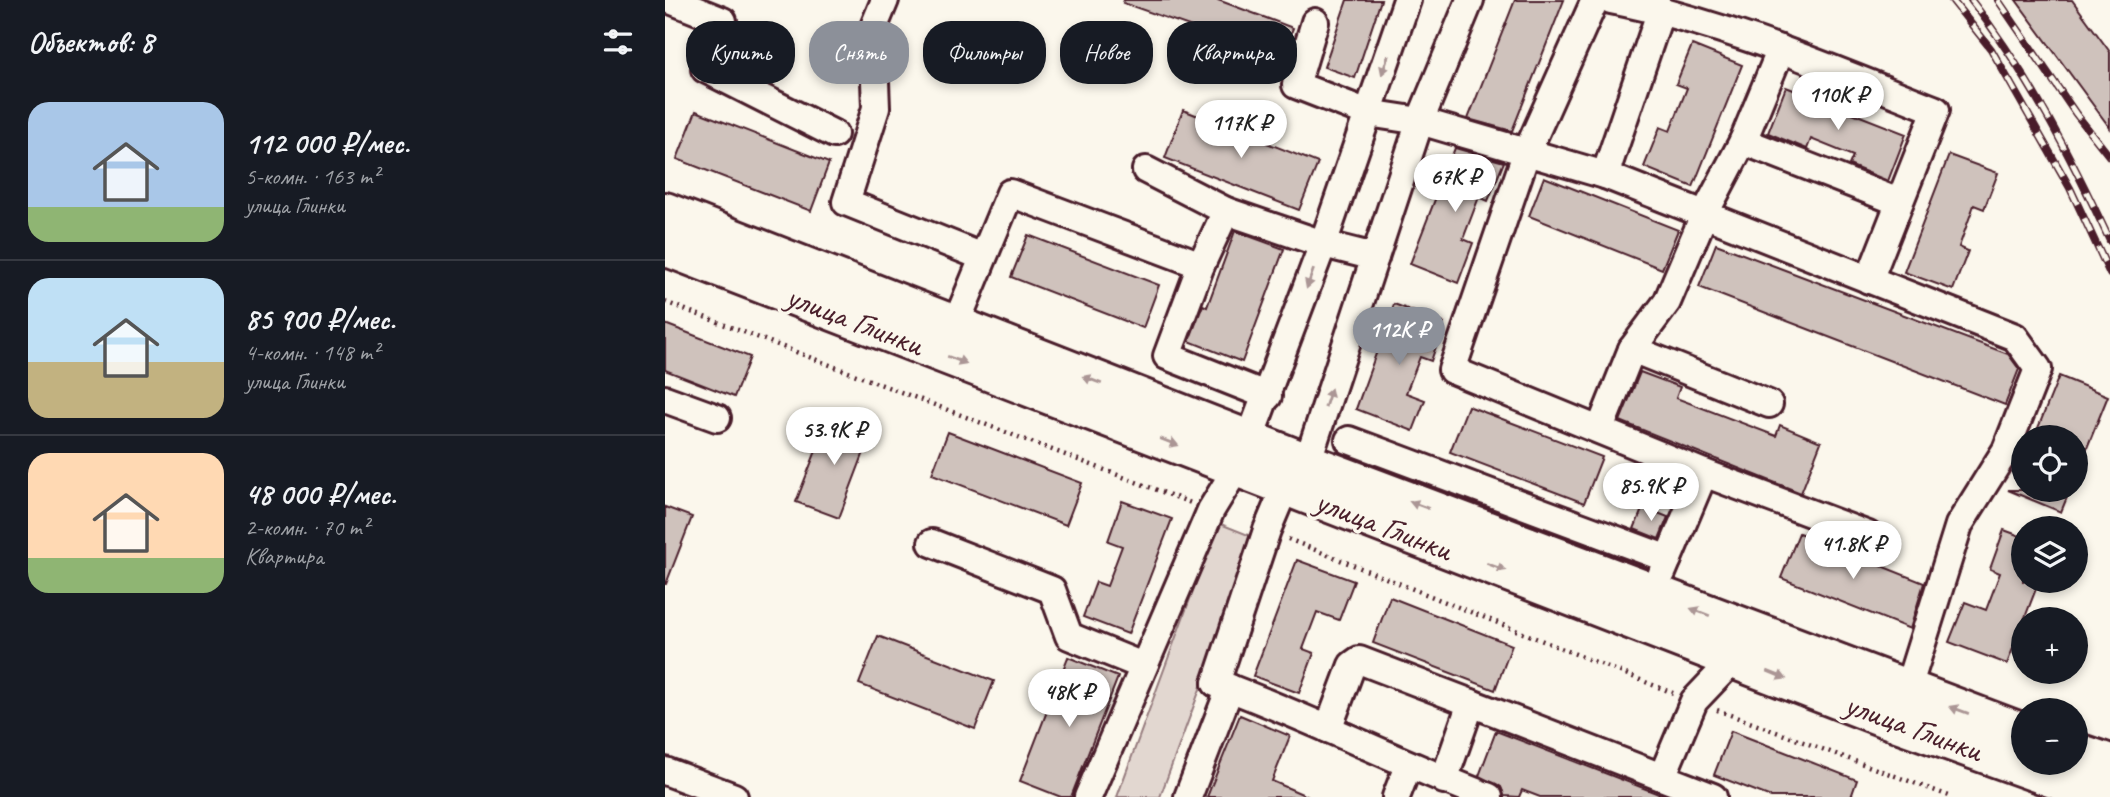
<!DOCTYPE html>
<html lang="ru">
<head>
<meta charset="utf-8">
<style>
	:root { --surface:#171b24; --page:#20242c; --text:#f1f3f6; --muted:#9ea1a6; --line:#363941; --accent:#8c9099 }
	body { margin:0; font-family:Caveat,sans-serif; background:var(--page); color:var(--text); height:100vh; display:flex; flex-direction:column; font-size:26px; white-space:nowrap }
	* { box-sizing:border-box; margin:0 }
	p { font-size:23px; color:var(--muted) }
	.icon { flex:none; width:38px; height:38px; fill:none; stroke:currentColor; stroke-width:2; stroke-linecap:round; stroke-linejoin:round }
	.map { position:relative; flex:1; overflow:hidden }
	.sheet { display:flex; flex-direction:column; background:var(--surface); width:665px }
	.sheet>* { flex:none }
	.guide { position:absolute; left:21px; top:21px; width:665px; height:63px; display:flex; gap:14px }
	.controls { position:absolute; left:1346px; top:425px; display:grid; gap:14px }
	.controls a { display:grid; place-items:center; width:77px; height:77px; border-radius:50%; background:var(--surface); box-shadow:0 4px 10px #0003; font-size:35px }
	.price { position:absolute; translate:-50% -60px; padding:0 16px; border-radius:24px; background:#fff; color:#222; font-size:23px; line-height:46px; filter:drop-shadow(0 2px 4px #0008) }
	.price::after { content:''; position:absolute; left:50%; top:42px; width:21px; height:16px; margin-left:-10px; background:inherit; clip-path:polygon(0 0,100% 0,50% 100%) }
	.price.active { background:var(--accent); color:#fff }
	ul { padding:0; list-style:none }
	li { display:flex; align-items:center; gap:21px; height:175px; padding:0 28px }
	li+li { border-top:2px solid var(--line) }
	li span { display:grid; place-items:center; flex:none; width:196px; height:140px; border-radius:21px; color:#555 }
	li>.icon { margin-inline-start:auto }
	span .icon { width:84px; height:84px; fill:#fffc; stroke-width:1 }
	li b { font-size:30px }
	h2 { display:flex; justify-content:space-between; align-items:center; height:84px; padding:0 28px; font-size:30px }
	.tag { padding:0 24px; border-radius:28px; background:var(--surface); box-shadow:0 4px 10px #0003; font-size:24px; line-height:63px }
	.tag.active { background:var(--accent); color:#fff }
	main { display:flex; flex:1; min-height:0 }
	.map>svg:first-child { display:block }
</style>
</head>
<body>
<main>
<section class="sheet">
<h2>Объектов: 8<svg class="icon" aria-label="filters" viewBox="0 0 24 24"><path d="M4 7h16M4 17h16"/><circle cx="9" cy="7" r="2"/><circle cx="15" cy="17" r="2"/></svg></h2>
<ul>
<li><span style="background:linear-gradient(#a9c7e8 75%,#8fb573 0)"><svg class="icon" aria-label="home" viewBox="0 0 24 24"><path d="M3 11l9-7 9 7M6 9v11h12V9"/></svg></span><div><b>112 000 ₽/мес.</b><p>5-комн. · 163 m²</p><p>улица Глинки</p></div></li>
<li><span style="background:linear-gradient(#bfe0f5 60%,#c2b280 0)"><svg class="icon" aria-label="home" viewBox="0 0 24 24"><path d="M3 11l9-7 9 7M6 9v11h12V9"/></svg></span><div><b>85 900 ₽/мес.</b><p>4-комн. · 148 m²</p><p>улица Глинки</p></div></li>
<li><span style="background:linear-gradient(#ffd9b3 75%,#8fb573 0)"><svg class="icon" aria-label="home" viewBox="0 0 24 24"><path d="M3 11l9-7 9 7M6 9v11h12V9"/></svg></span><div><b>48 000 ₽/мес.</b><p>2-комн. · 70 m²</p><p>Квартира</p></div></li>
</ul>
</section>
<div class="map">
<svg width="1445" height="797" viewBox="0 0 1445 797">
	<rect width="100%" height="100%" fill="#fbf7ec"/>
	<filter id="ink" filterUnits="userSpaceOnUse"><feTurbulence type="fractalNoise" baseFrequency=".0143" numOctaves="2"/><feDisplacementMap in="SourceGraphic" scale="14" xChannelSelector="R" yChannelSelector="G"/><feConvolveMatrix kernelMatrix="1 2 1 2 8 2 1 2 1" color-interpolation-filters="sRGB"/></filter>
	<g filter="url(#ink)">
		<path fill="#e2d7d0" stroke="#967b7e" stroke-width="2" d="M553,523L591,538L495,797H452Z"/>
		<g fill="#cfc2bc" stroke="#4a1f2b" stroke-width="2">
			<path d="M459,0H553L628,28L612,68L533,38L536,30L458,3Z"/>
			<path d="M682,0H716L690,78L659,67Z"/>
			<path d="M850,0H899L847,131L803,119Z"/>
			<path d="M1351,0H1407L1445,52V128Z"/>
			<path d="M1027,45L1077,65L1028,187L979,167L995,127L1005,131L1022,88L1011,84Z"/>
			<path d="M1121,87L1241,134L1223,181L1184,165L1188,156L1146,139L1142,149L1103,133Z"/>
			<path d="M518,110L653,163L634,210L500,158Z"/>
			<path d="M31,111L164,163L146,211L12,159Z"/>
			<path d="M790,148L839,162L823,201L814,197L798,239L808,243L793,283L745,264Z"/>
			<path d="M1284,155L1333,173L1319,209L1309,205L1294,247L1303,251L1288,290L1239,272Z"/>
			<path d="M879,177L1013,230L997,269L864,216Z"/>
			<path d="M570,231L619,249L577,362L524,341L538,305L542,307Z"/>
			<path d="M363,235L494,285L478,328L346,277Z"/>
			<path d="M1051,244L1343,354L1354,369L1340,405L1034,287Z"/>
			<path d="M729,304L779,323L766,361L755,357L741,393L760,400L748,431L691,409Z"/>
			<path d="M0,324L85,357L69,397L0,370Z"/>
			<path d="M975,372L1015,387L1011,398L1111,436L1115,425L1156,442L1136,493L955,421Z"/>
			<path d="M1394,376L1443,396L1411,475L1410,438H1369Z"/>
			<path d="M803,406L937,457L919,503L785,452Z"/>
			<path d="M165,415L207,431L174,518L131,502Z"/>
			<path d="M283,432L417,483L401,525L267,474Z"/>
			<path d="M1343,490H1405L1396,512Z"/>
			<path d="M457,501L507,519L463,634L418,617L431,582L442,586L457,546L443,541Z"/>
			<path d="M0,507L27,517L1,584H0Z"/>
			<path d="M978,507L1003,517L994,539L969,529Z"/>
			<path d="M1339,530L1358,537V581H1374L1342,664L1284,642L1300,602L1321,610L1335,573L1325,569Z"/>
			<path d="M1134,533L1259,583L1245,629L1116,578Z"/>
			<path d="M632,560L689,581L674,620L652,612L638,649L649,653L634,693L588,676Z"/>
			<path d="M725,597L847,645L830,690L708,643Z"/>
			<path d="M213,636L329,681L310,729L194,684Z"/>
			<path d="M403,657L453,677L406,797H396L355,781Z"/>
			<path d="M575,715L625,736L607,781L644,797H542Z"/>
			<path d="M831,731L999,796V797H875L857,790L854,797L839,796L836,787L814,776Z"/>
			<path d="M1066,731L1192,780L1186,797H1106L1049,775Z"/>
		</g>
		<g fill="none" stroke-linecap="round" stroke-linejoin="round">
			<defs>
				<g id="minor">
					<path d="M5,0L58,21L40,69L169,134"/>
					<path d="M220,0L208,29L211,108L181,202L318,257"/>
					<path d="M930,0L861,154L787,370L1039,473L1203,535"/>
					<path d="M946,0C1058,22 1164,68 1271,110L1204,280"/>
					<path d="M650,22L631,85L703,113L755,121L940,175L1350,337L1373,369L1341,450L1294,525L1242,691"/>
					<path d="M1078,141L1234,202"/>
					<path d="M481,170L561,211"/>
					<path d="M940,175L996,10"/>
					<path d="M536,265L502,356L603,396"/>
					<path d="M290,326L345,193L536,265L561,211L658,244L710,257"/>
					<path d="M967,349L1002,302L1039,215L1078,141L1116,49"/>
					<path d="M0,399L52,418"/>
					<path d="M935,429L967,349L1104,404"/>
					<path d="M584,440L658,244L742,0"/>
					<path d="M684,440L1003,559"/>
					<path d="M642,463L755,121L805,0"/>
					<path d="M267,543L387,590L404,636L478,666"/>
					<path d="M997,573L1039,473"/>
					<path d="M551,683C644,717 732,762 824,797"/>
					<path d="M663,729L687,665L694,660L806,703"/>
					<path d="M0,771L69,797"/>
					<path d="M997,777L1029,701L1070,658"/>
					<path d="M779,780L806,703L1048,797"/>
					<path d="M423,797L546,510L571,469"/>
					<path d="M523,797L565,688L551,683L602,530L620,487"/>
					<path d="M731,797L743,766"/>
				</g>
				<g id="highway">
					<path d="M0,212L642,463L1358,733"/>
					<path d="M0,246L1216,716L1441,797"/>
					<path d="M1410,752L1445,764"/>
				</g>
			</defs>
			<use href="#minor" stroke="#4a1f2b" stroke-width="32"/>
			<use href="#highway" stroke="#4a1f2b" stroke-width="44"/>
			<g stroke="#4a1f2b" stroke-width="4.5" stroke-dasharray="2 5" stroke-linecap="butt">
				<path d="M0,302L526,503"/>
				<path d="M623,539L1008,693"/>
				<path d="M1052,710L1287,797"/>
			</g>
			<use href="#minor" stroke="#fbf7ec" stroke-width="26"/>
			<use href="#highway" stroke="#fbf7ec" stroke-width="38"/>
			<defs>
				<g id="rail">
					<path d="M1287,0L1326,49L1405,188L1445,274"/>
					<path d="M1306,0C1363,73 1406,157 1445,241"/>
					<path d="M1333,0L1411,114L1445,157"/>
				</g>
			</defs>
			<use href="#rail" stroke="#4a1f2b" stroke-width="8"/>
			<use href="#rail" stroke="#fbf7ec" stroke-width="5" stroke-dasharray="16" stroke-linecap="butt"/>
		</g>
		<defs><path id="oneway-solid" d="M-6-.8H1V-3.2L6.5 0L1 3.2V.8H-6Z" transform="scale(1.75)"/></defs>
		<g fill="#ab9695">
			<use href="#oneway-solid" transform="translate(720 65) rotate(109)"/>
			<use href="#oneway-solid" transform="translate(645 279) rotate(110)"/>
			<use href="#oneway-solid" transform="translate(292 360) rotate(21)"/>
			<use href="#oneway-solid" transform="translate(427 380) rotate(-159)"/>
			<use href="#oneway-solid" transform="translate(663 398) rotate(-72)"/>
			<use href="#oneway-solid" transform="translate(504 442) rotate(21)"/>
			<use href="#oneway-solid" transform="translate(754 505) rotate(-160)"/>
			<use href="#oneway-solid" transform="translate(831 567) rotate(21)"/>
			<use href="#oneway-solid" transform="translate(1035 612) rotate(-159)"/>
			<use href="#oneway-solid" transform="translate(1112 675) rotate(22)"/>
			<use href="#oneway-solid" transform="translate(1294 710) rotate(-160)"/>
		</g>
	</g>
	<g text-anchor="middle" dominant-baseline="central" stroke-width="7" stroke-linejoin="round" paint-order="stroke">
		<g font-size="33" fill="#4a1f2b" stroke="#fbf7ec">
			<text transform="translate(190 320) rotate(21)">улица Глинки</text>
			<text transform="translate(719 525) rotate(21)">улица Глинки</text>
			<text transform="translate(1249 727) rotate(20)">улица Глинки</text>
		</g>
	</g>
</svg>
<div class="controls">
<a><svg class="icon" aria-label="locate" viewBox="0 0 24 24"><circle cx="12" cy="12" r="6"/><path d="M12 2v4M12 18v4M2 12h4M18 12h4"/></svg></a>
<a><svg class="icon" aria-label="layers" viewBox="0 0 24 24"><path d="M12 4l9 5-9 5-9-5zM3 14l9 5 9-5"/></svg></a>
<a>+</a>
<a>−</a>
</div>
<b class="price" style="left:1173px;top:132px">110K ₽</b>
<b class="price" style="left:576px;top:160px">117K ₽</b>
<b class="price" style="left:790px;top:214px">67K ₽</b>
<b class="price active" style="left:734px;top:367px">112K ₽</b>
<b class="price" style="left:169px;top:467px">53.9K ₽</b>
<b class="price" style="left:986px;top:523px">85.9K ₽</b>
<b class="price" style="left:1188px;top:581px">41.8K ₽</b>
<b class="price" style="left:404px;top:729px">48K ₽</b>
<div class="guide">
<a class="tag">Купить</a>
<a class="tag active">Снять</a>
<a class="tag">Фильтры</a>
<a class="tag">Новое</a>
<a class="tag">Квартира</a>
</div>
</div>
</main>
</body>
</html>
